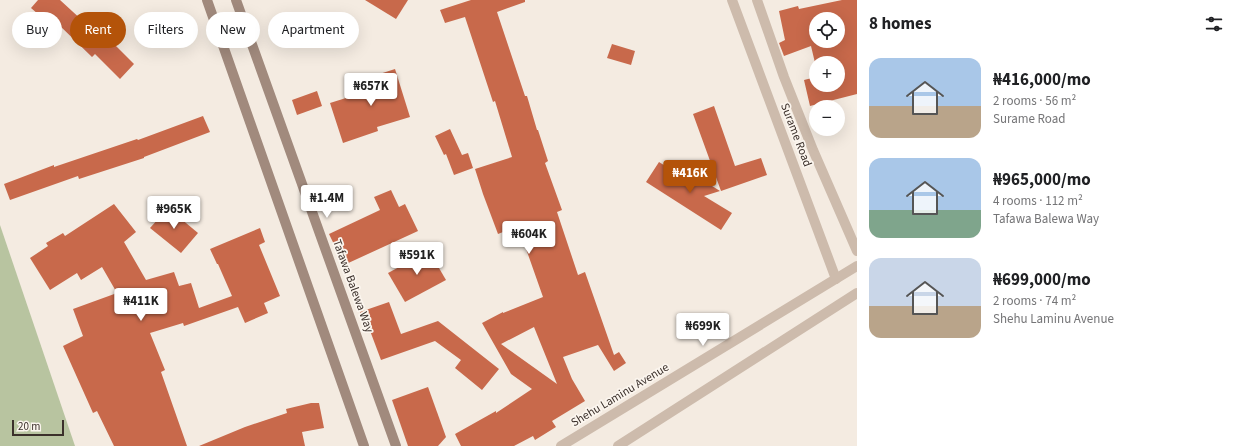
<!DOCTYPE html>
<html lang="en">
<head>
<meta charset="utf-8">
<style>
	:root { --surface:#fff; --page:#f2f2f2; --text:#202124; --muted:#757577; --accent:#b45309 }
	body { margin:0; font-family:"Source Sans 3",sans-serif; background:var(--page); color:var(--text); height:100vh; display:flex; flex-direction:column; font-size:15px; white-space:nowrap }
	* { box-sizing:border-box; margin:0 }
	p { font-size:13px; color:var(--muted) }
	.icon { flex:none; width:22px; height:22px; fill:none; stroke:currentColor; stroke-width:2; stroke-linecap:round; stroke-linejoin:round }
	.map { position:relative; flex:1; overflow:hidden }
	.panel { display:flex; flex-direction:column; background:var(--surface); width:380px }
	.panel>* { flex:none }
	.banner { position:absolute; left:12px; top:12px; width:380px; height:36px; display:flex; gap:8px }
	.controls { position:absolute; left:809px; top:12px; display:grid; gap:8px }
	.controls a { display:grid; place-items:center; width:36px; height:36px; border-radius:50%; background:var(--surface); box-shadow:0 4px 16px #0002; font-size:20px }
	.scale { position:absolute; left:12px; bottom:10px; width:52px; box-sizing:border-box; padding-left:4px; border:2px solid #3b302b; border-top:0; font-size:11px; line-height:14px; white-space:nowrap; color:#3b302b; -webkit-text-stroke:3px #fbf5ee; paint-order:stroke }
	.price { position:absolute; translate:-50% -34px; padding:0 9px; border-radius:4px; background:#fff; color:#222; font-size:13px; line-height:26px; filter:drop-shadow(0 1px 2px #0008) }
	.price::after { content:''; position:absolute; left:50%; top:24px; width:12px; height:9px; margin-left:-6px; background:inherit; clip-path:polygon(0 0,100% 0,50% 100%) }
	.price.current { background:var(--accent); color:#fff }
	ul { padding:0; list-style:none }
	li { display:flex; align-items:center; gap:12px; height:100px; padding:0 12px }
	li span { display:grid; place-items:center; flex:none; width:112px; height:80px; border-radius:12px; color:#555 }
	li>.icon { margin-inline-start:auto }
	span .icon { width:48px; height:48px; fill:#fffc; stroke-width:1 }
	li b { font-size:17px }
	h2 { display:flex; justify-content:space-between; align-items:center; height:48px; padding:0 12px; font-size:17px }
	.tag { padding:0 14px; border-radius:18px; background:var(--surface); box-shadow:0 4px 16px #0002; font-size:14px; line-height:36px }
	.tag.current { background:var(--accent); color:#fff }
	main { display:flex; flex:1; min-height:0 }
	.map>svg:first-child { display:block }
</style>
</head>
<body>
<main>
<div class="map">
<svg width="857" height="446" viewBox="0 0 857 446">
	<rect width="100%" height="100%" fill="#f4ebe1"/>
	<path fill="#b8c4a0" d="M0,225L75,446H0Z"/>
	<g fill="#c8694b" fill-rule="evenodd">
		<path d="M38,0H60L84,22L89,16L115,41L113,43L134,64L120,79L95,54L92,57L57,23L53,27L31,8Z"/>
		<path d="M365,0H408L396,19Z"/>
		<path d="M471,0H525V2L497,12L525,96H527L537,130H538L548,161L545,163L562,210L557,212L578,275L585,272L614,355L619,352L626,363L614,371L598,345L563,357L572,379L585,401L552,421L556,427L535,440L533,436L514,446H461L455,434L496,411V413L532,389L511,374L482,323L503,312V313L543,297L518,226L498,234L483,194L475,169L512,157L495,101L493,102L465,17L445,23L440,10ZM534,327L557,384L501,344Z"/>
		<path d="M842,0H857V94L810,106L804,80L816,77V85H838V63H816V67L811,46L784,56L779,43L785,40L779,11L798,6L799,9ZM816,19H838V41H816Z"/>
		<path d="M612,44L635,51L631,65L607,58Z"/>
		<path d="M395,69L410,117L377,127L378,131L343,143L330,103L365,92L361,80Z"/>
		<path d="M317,91L322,106L297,115L292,100Z"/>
		<path d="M714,106L735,166L761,158L767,175L721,191L693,114Z"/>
		<path d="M203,116L210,132L144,157V158L79,179L78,176L10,200L4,184L54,165V167L137,139L138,140Z"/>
		<path d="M450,129L462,155L468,153L473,168L454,175L446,154L444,155L435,136Z"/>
		<path d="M659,162L678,174L682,167L720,191L704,196L732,213L721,230L646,182Z"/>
		<path d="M391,190L399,207L405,204L418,231L344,265L329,234L380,210L374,197Z"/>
		<path d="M114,204L136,232L124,242L146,280L174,272L179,286L191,283L199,308L232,296L218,264H217L210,249L260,228L265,242L259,245L280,296L264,303L268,313L245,323L238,307L184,326L183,323L150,333L165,370L161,372L187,446H114L97,411L93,413L63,346L83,336L73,309L117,293L102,267L81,280L77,273L50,290L30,258L48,246L46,243L63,233L65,236Z"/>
		<path d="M168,208L198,233L181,253L150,228Z"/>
		<path d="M429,251L446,280L405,302L388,273Z"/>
		<path d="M389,302L401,334L438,321L499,369L482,390L455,368L461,360L435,341L381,360L369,328L366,329L360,312Z"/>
		<path d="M428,387L446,437L438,446H408L392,400Z"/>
		<path d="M311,403H319L324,428L302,432L305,446H199L245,427L287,413L286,409Z"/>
	</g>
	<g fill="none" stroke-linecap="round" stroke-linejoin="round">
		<g stroke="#cdbbac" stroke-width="10">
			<path d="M732,0L836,279"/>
			<path d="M757,0L784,77L813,150L857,251"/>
			<path d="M561,446L857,266"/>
			<path d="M618,446L857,293"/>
		</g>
		<g stroke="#a18a7d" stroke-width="10">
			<path d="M207,0L364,446"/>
			<path d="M236,0L396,446"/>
		</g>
	</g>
	<g text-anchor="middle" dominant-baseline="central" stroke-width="3.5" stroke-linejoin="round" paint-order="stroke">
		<g font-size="12" fill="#3b302b" stroke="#fbf5ee">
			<text transform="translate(796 135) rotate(69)">Surame Road</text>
			<text transform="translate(353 286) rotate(70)">Tafawa Balewa Way</text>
			<text transform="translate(620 395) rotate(-31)">Shehu Laminu Avenue</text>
		</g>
	</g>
</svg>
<div class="controls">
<a><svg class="icon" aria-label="locate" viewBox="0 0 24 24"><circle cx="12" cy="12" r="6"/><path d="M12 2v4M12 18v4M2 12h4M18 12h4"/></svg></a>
<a>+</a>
<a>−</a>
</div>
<div class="scale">20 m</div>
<b class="price" style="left:371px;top:107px">₦657K</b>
<b class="price current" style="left:690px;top:194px">₦416K</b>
<b class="price" style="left:327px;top:219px">₦1.4M</b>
<b class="price" style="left:174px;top:230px">₦965K</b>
<b class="price" style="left:529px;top:255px">₦604K</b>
<b class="price" style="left:417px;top:276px">₦591K</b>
<b class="price" style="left:141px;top:322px">₦411K</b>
<b class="price" style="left:703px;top:347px">₦699K</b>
<div class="banner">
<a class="tag">Buy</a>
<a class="tag current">Rent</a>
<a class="tag">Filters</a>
<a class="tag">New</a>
<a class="tag">Apartment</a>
</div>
</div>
<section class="panel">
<h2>8 homes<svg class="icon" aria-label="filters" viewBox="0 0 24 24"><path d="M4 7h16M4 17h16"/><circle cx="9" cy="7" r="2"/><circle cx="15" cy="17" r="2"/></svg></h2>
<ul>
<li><span style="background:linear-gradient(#a9c7e8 60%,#b9a48a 0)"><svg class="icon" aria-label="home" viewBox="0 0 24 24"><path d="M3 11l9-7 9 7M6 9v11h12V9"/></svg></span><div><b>₦416,000/mo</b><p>2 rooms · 56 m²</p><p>Surame Road</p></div></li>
<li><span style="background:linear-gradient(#a9c7e8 65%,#7fa58c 0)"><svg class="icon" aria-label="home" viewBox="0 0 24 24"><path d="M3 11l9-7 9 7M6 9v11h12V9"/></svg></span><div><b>₦965,000/mo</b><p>4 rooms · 112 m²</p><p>Tafawa Balewa Way</p></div></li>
<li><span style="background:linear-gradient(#c9d6e8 60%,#b9a48a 0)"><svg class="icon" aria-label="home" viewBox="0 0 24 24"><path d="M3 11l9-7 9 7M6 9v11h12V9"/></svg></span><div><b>₦699,000/mo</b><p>2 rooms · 74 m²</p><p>Shehu Laminu Avenue</p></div></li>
</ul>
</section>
</main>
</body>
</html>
